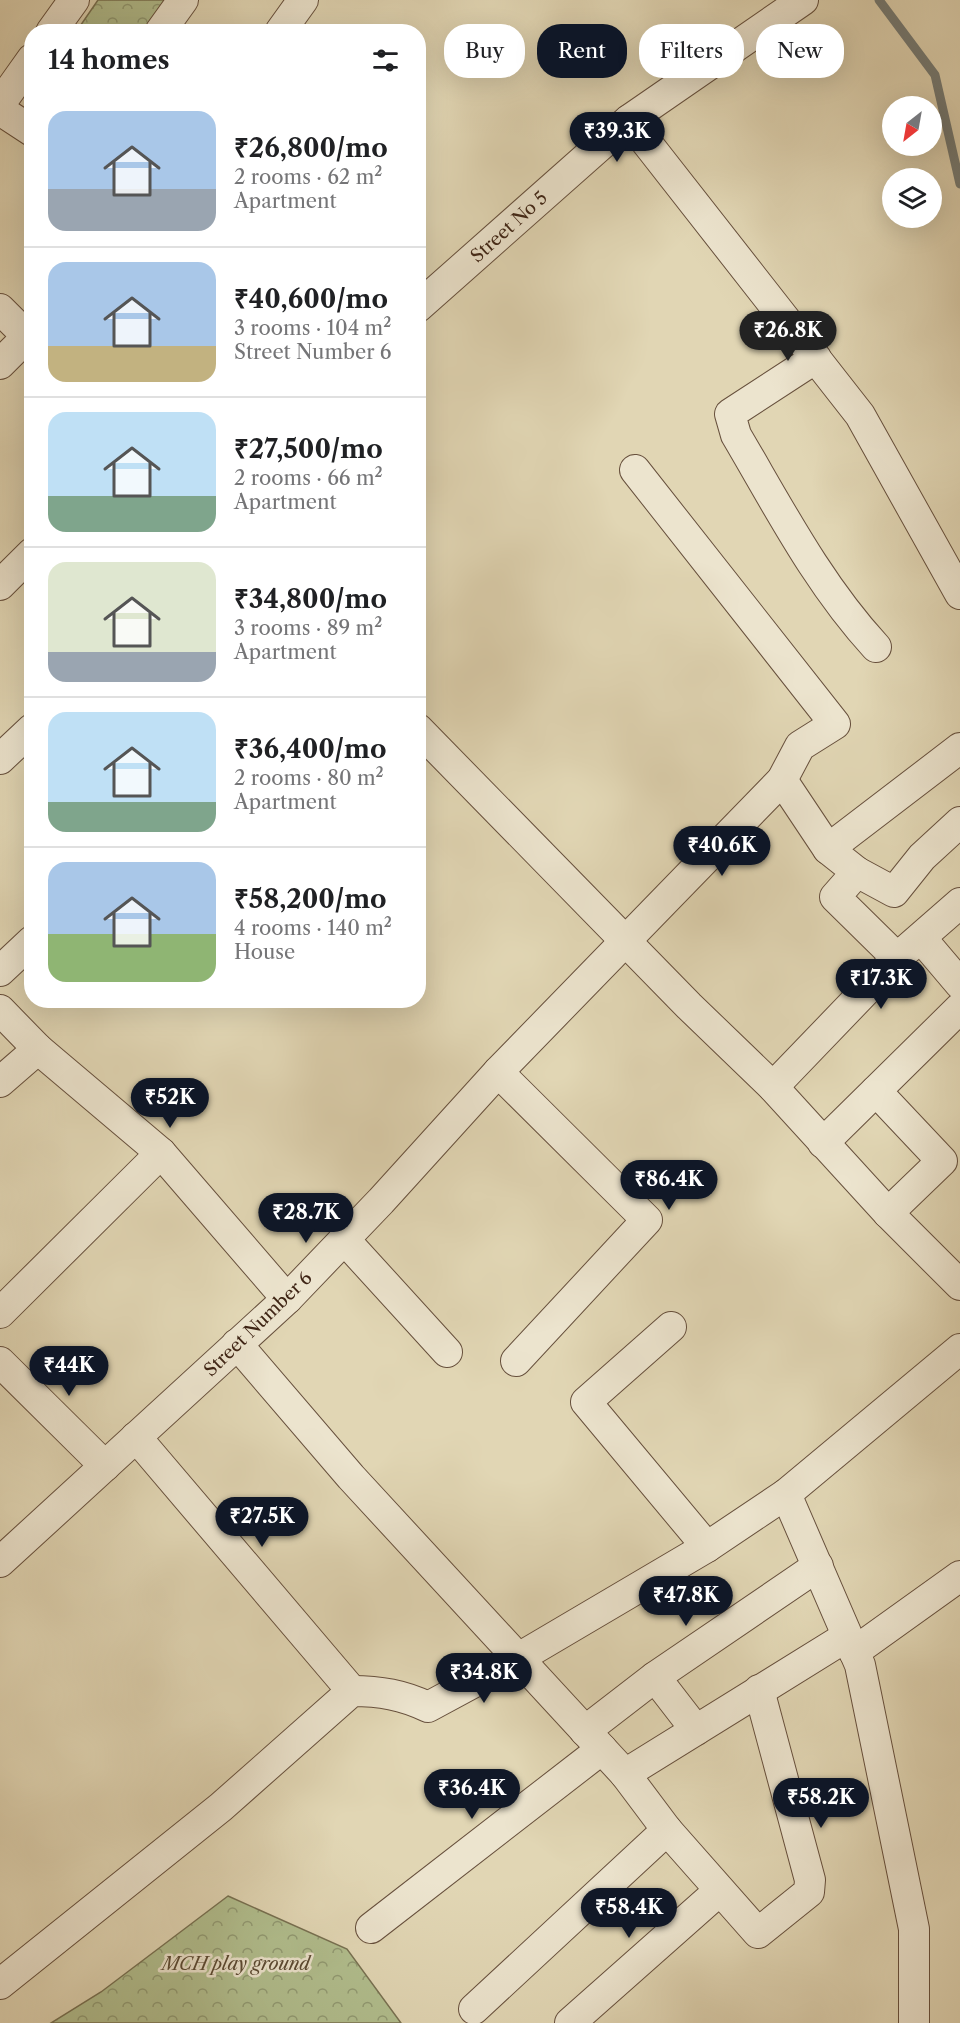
<!DOCTYPE html>
<html lang="en">
<head>
<meta charset="utf-8">
<style>
	:root { --surface:#fff; --page:#f6f6f6; --text:#202124; --muted:#757577; --line:#e0e0e0; --accent:#111827 }
	body { margin:0; font-family:"Libre Caslon Text",serif; background:var(--page); color:var(--text); height:100vh; display:flex; flex-direction:column; font-size:22px; white-space:nowrap }
	* { box-sizing:border-box; margin:0 }
	p { font-size:20px; color:var(--muted) }
	.icon { flex:none; width:33px; height:33px; fill:none; stroke:currentColor; stroke-width:2; stroke-linecap:round; stroke-linejoin:round }
	.map { position:relative; flex:1; overflow:hidden }
	.drawer { position:absolute; left:24px; top:24px; width:402px; height:984px; display:flex; flex-direction:column; background:var(--surface); border-radius:24px; box-shadow:0 6px 24px #0002 }
	.drawer>* { flex:none }
	.banner { position:absolute; left:444px; top:24px; width:426px; height:54px; display:flex; gap:12px }
	.needle { width:39px; rotate:211deg }
	.controls { position:absolute; left:882px; top:96px; display:grid; gap:12px }
	.controls a { display:grid; place-items:center; width:60px; height:60px; border-radius:50%; background:var(--surface); box-shadow:0 6px 24px #0002; font-size:30px }
	.price { position:absolute; translate:-50% -51px; padding:0 14px; border-radius:21px; background:var(--accent); color:#fff; font-size:20px; line-height:39px; filter:drop-shadow(0 2px 3px #0008) }
	.price::after { content:''; position:absolute; left:50%; top:36px; width:18px; height:14px; margin-left:-9px; background:inherit; clip-path:polygon(0 0,100% 0,50% 100%) }
	.price.on { background:#222; color:#fff }
	ul { padding:0; list-style:none }
	li { display:flex; align-items:center; gap:18px; height:150px; padding:0 24px }
	li+li { border-top:2px solid var(--line) }
	li span { display:grid; place-items:center; flex:none; width:168px; height:120px; border-radius:18px; color:#555 }
	li>.icon { margin-inline-start:auto }
	span .icon { width:72px; height:72px; fill:#fffc; stroke-width:1 }
	li b { font-size:26px }
	h2 { display:flex; justify-content:space-between; align-items:center; height:72px; padding:0 24px; font-size:26px }
	.tag { padding:0 21px; border-radius:24px; background:var(--surface); box-shadow:0 6px 24px #0002; font-size:21px; line-height:54px }
	.tag.on { background:var(--accent); color:#fff }
	.map>svg:first-child { display:block }
</style>
</head>
<body>
<div class="map">
<svg width="960" height="2023" viewBox="0 0 960 2023">
	<defs>
		<pattern id="park-crowns" width="20" height="18" patternUnits="userSpaceOnUse" patternTransform="scale(1.5)"><rect width="20" height="18" fill="#b1be8e"/><path d="M2 6a3 3 0 1 1 6 0M12 15a3 3 0 1 1 6 0" fill="none" stroke="#919a73"/></pattern>
	</defs>
	<rect width="100%" height="100%" fill="#e1d6b4"/>
	<filter id="stains"><feTurbulence type="fractalNoise" baseFrequency=".00333" numOctaves="4"/><feColorMatrix values="0 0 0 0 .2 0 0 0 0 .09 0 0 0 0 .02 0 0 0 .5 -.17"/></filter>
	<radialGradient id="worn" r=".72"><stop offset=".6" stop-color="#630" stop-opacity="0"/><stop offset="1" stop-color="#630" stop-opacity=".3"/></radialGradient>
	<g fill="url(#park-crowns)" stroke="#787152" stroke-width="1.5">
		<path d="M98,0H180L159,31L76,32Z"/>
		<path d="M228,1896L347,1949L401,2023H51L101,1992Z"/>
	</g>
	<g fill="none" stroke-linecap="round" stroke-linejoin="round">
		<path stroke="#747c77" stroke-width="9" d="M879,0L935,75L960,184"/>
		<defs>
			<g id="minor">
				<path d="M51,32L74,0"/>
				<path d="M160,32L183,0"/>
				<path d="M280,32L303,0"/>
				<path d="M0,104L32,59"/>
				<path d="M0,110L32,131"/>
				<path d="M629,120L860,415L960,594"/>
				<path d="M418,307L629,120L803,0"/>
				<path d="M0,309L32,341"/>
				<path d="M816,358L730,414L736,435C779,508 818,584 876,647"/>
				<path d="M0,364L32,332"/>
				<path d="M0,585L32,553"/>
				<path d="M418,729L689,1006L773,1087L888,1213L960,1285"/>
				<path d="M0,759L32,729"/>
				<path d="M782,780L828,849L857,872L835,897L897,958"/>
				<path d="M828,849L960,748"/>
				<path d="M857,872L894,892L922,857L960,822"/>
				<path d="M921,938L960,984"/>
				<path d="M0,971L32,941"/>
				<path d="M0,1010L38,1049L161,1153L287,1299"/>
				<path d="M498,1072L647,1220L516,1361"/>
				<path d="M0,1082L38,1049"/>
				<path d="M773,1087L897,958L960,903"/>
				<path d="M876,1091L942,1161L888,1213"/>
				<path d="M823,1143L960,1008"/>
				<path d="M344,1239L447,1352"/>
				<path d="M0,1313L161,1153"/>
				<path d="M671,1327L586,1402L707,1547"/>
				<path d="M237,1344L351,1477L625,1774L667,1830L758,1933L809,1892L810,1880L759,1690"/>
				<path d="M0,1362L105,1466"/>
				<path d="M136,1437L352,1691"/>
				<path d="M786,1494L860,1665L914,1929V2023"/>
				<path d="M0,1562L287,1299L381,1201L498,1072L782,780L800,746L835,724L635,470"/>
				<path d="M854,1652L960,1576"/>
				<path d="M655,1677L696,1730"/>
				<path d="M585,1731L655,1677L818,1566"/>
				<path d="M625,1774L846,1637"/>
				<path d="M371,1928L602,1749"/>
				<path d="M0,1984L221,1807L352,1691C380,1691 403,1695 428,1707L517,1659L707,1547L786,1494L960,1349"/>
				<path d="M474,2009L667,1830"/>
				<path d="M570,2023L719,1891"/>
			</g>
		</defs>
		<use href="#minor" stroke="#67503d" stroke-width="32"/>
		<use href="#minor" stroke="#ece4ce" stroke-width="30"/>
	</g>
	<g text-anchor="middle" dominant-baseline="central" stroke-width="5" stroke-linejoin="round" paint-order="stroke">
		<g font-size="18" fill="#3e2415" stroke="#ece4ce">
			<text transform="translate(509 227) rotate(-42)">Street No 5</text>
			<text transform="translate(258 1324) rotate(-44)">Street Number 6</text>
		</g>
		<g font-size="18" font-style="italic" fill="#5b4a33" stroke="#ece4ce">
			<text x="236" y="1964">MCH play ground</text>
		</g>
	</g>
	<rect width="100%" height="100%" filter="url(#stains)"/>
	<rect width="100%" height="100%" fill="url(#worn)"/>
</svg>
<div class="controls">
<a><svg class="needle" viewBox="-14 -14 28 28"><path d="M0-13l5 13h-10z" fill="#e53935"/><path d="M0 13l5-13h-10z" fill="#757577"/></svg></a>
<a><svg class="icon" aria-label="layers" viewBox="0 0 24 24"><path d="M12 4l9 5-9 5-9-5zM3 14l9 5 9-5"/></svg></a>
</div>
<b class="price" style="left:617px;top:163px">₹39.3K</b>
<b class="price on" style="left:788px;top:362px">₹26.8K</b>
<b class="price" style="left:722px;top:877px">₹40.6K</b>
<b class="price" style="left:881px;top:1010px">₹17.3K</b>
<b class="price" style="left:170px;top:1129px">₹52K</b>
<b class="price" style="left:669px;top:1211px">₹86.4K</b>
<b class="price" style="left:306px;top:1244px">₹28.7K</b>
<b class="price" style="left:69px;top:1397px">₹44K</b>
<b class="price" style="left:262px;top:1548px">₹27.5K</b>
<b class="price" style="left:686px;top:1627px">₹47.8K</b>
<b class="price" style="left:484px;top:1704px">₹34.8K</b>
<b class="price" style="left:472px;top:1820px">₹36.4K</b>
<b class="price" style="left:821px;top:1829px">₹58.2K</b>
<b class="price" style="left:629px;top:1939px">₹58.4K</b>
<div class="banner">
<a class="tag">Buy</a>
<a class="tag on">Rent</a>
<a class="tag">Filters</a>
<a class="tag">New</a>
</div>
<section class="drawer">
<h2>14 homes<svg class="icon" aria-label="filters" viewBox="0 0 24 24"><path d="M4 7h16M4 17h16"/><circle cx="9" cy="7" r="2"/><circle cx="15" cy="17" r="2"/></svg></h2>
<ul>
<li><span style="background:linear-gradient(#a9c7e8 65%,#9aa5b1 0)"><svg class="icon" aria-label="home" viewBox="0 0 24 24"><path d="M3 11l9-7 9 7M6 9v11h12V9"/></svg></span><div><b>₹26,800/mo</b><p>2 rooms · 62 m²</p><p>Apartment</p></div></li>
<li><span style="background:linear-gradient(#a9c7e8 70%,#c2b280 0)"><svg class="icon" aria-label="home" viewBox="0 0 24 24"><path d="M3 11l9-7 9 7M6 9v11h12V9"/></svg></span><div><b>₹40,600/mo</b><p>3 rooms · 104 m²</p><p>Street Number 6</p></div></li>
<li><span style="background:linear-gradient(#bfe0f5 70%,#7fa58c 0)"><svg class="icon" aria-label="home" viewBox="0 0 24 24"><path d="M3 11l9-7 9 7M6 9v11h12V9"/></svg></span><div><b>₹27,500/mo</b><p>2 rooms · 66 m²</p><p>Apartment</p></div></li>
<li><span style="background:linear-gradient(#dfe7d0 75%,#9aa5b1 0)"><svg class="icon" aria-label="home" viewBox="0 0 24 24"><path d="M3 11l9-7 9 7M6 9v11h12V9"/></svg></span><div><b>₹34,800/mo</b><p>3 rooms · 89 m²</p><p>Apartment</p></div></li>
<li><span style="background:linear-gradient(#bfe0f5 75%,#7fa58c 0)"><svg class="icon" aria-label="home" viewBox="0 0 24 24"><path d="M3 11l9-7 9 7M6 9v11h12V9"/></svg></span><div><b>₹36,400/mo</b><p>2 rooms · 80 m²</p><p>Apartment</p></div></li>
<li><span style="background:linear-gradient(#a9c7e8 60%,#8fb573 0)"><svg class="icon" aria-label="home" viewBox="0 0 24 24"><path d="M3 11l9-7 9 7M6 9v11h12V9"/></svg></span><div><b>₹58,200/mo</b><p>4 rooms · 140 m²</p><p>House</p></div></li>
</ul>
</section>
</div>
</body>
</html>
